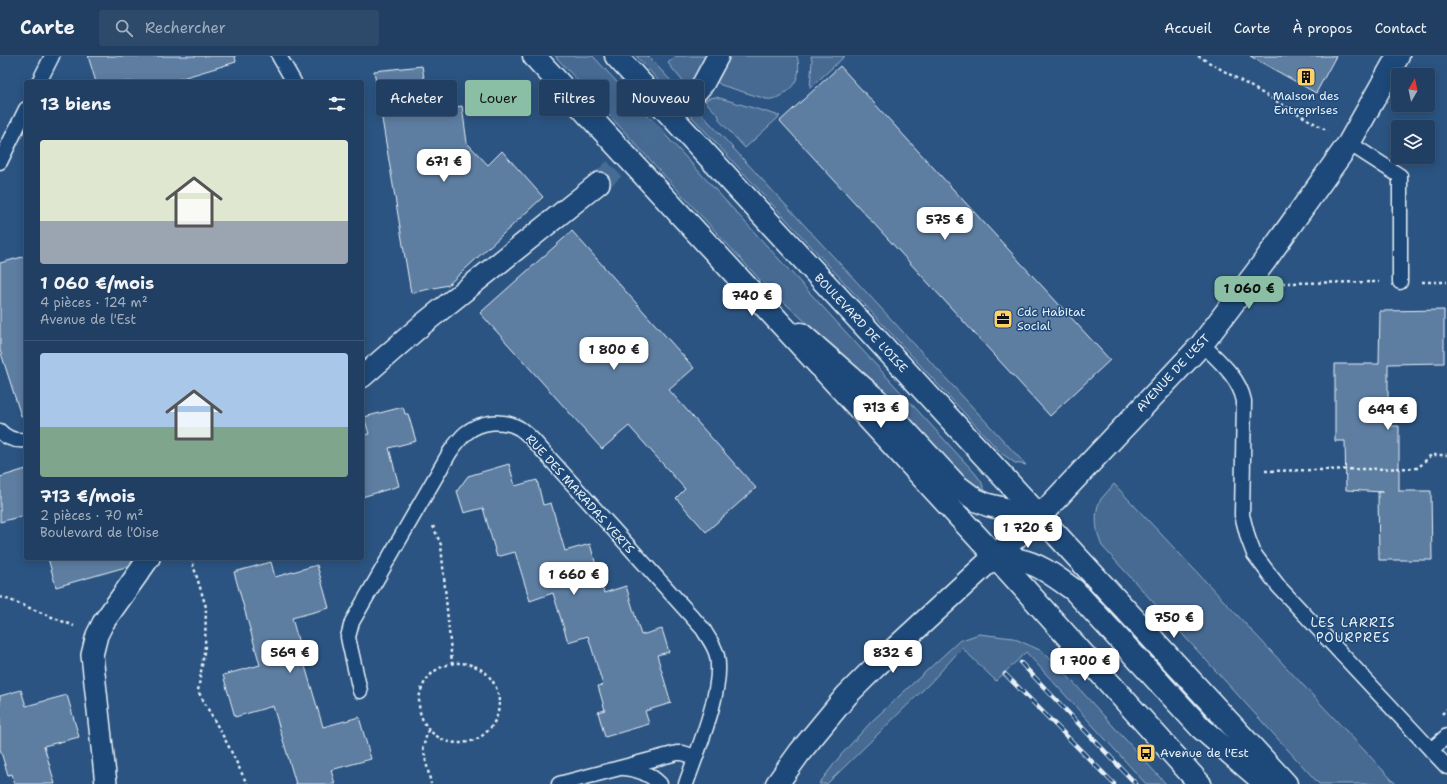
<!DOCTYPE html>
<html lang="fr">
<head>
<meta charset="utf-8">
<style>
	:root { --surface:#203f62; --page:#2d4a6b; --text:#f1f3f6; --muted:#a2afbe; --line:#3d5877; --accent:#8abfa5 }
	body { margin:0; font-family:"Shantell Sans",sans-serif; background:var(--page); color:var(--text); height:100vh; display:flex; flex-direction:column; font-size:15px; white-space:nowrap }
	* { box-sizing:border-box; margin:0 }
	p { font-size:13px; color:var(--muted) }
	.icon { flex:none; width:22px; height:22px; fill:none; stroke:currentColor; stroke-width:2; stroke-linecap:round; stroke-linejoin:round }
	.map { position:relative; flex:1; overflow:hidden }
	.sheet { position:absolute; left:24px; top:24px; width:340px; height:480px; display:flex; flex-direction:column; background:var(--surface); border-radius:4px; box-shadow:0 2px 10px #0003,0 0 0 1px var(--line) }
	.sheet>* { flex:none }
	.guide { position:absolute; left:376px; top:24px; width:380px; height:36px; display:flex; gap:8px }
	.needle { width:26px; rotate:9deg }
	.buttons { position:absolute; left:1391px; top:12px; display:grid; gap:8px }
	.buttons a { display:grid; place-items:center; width:44px; height:44px; border-radius:4px; background:var(--surface); box-shadow:0 2px 10px #0003,0 0 0 1px var(--line); font-size:20px }
	.price { position:absolute; translate:-50% -34px; padding:0 9px; border-radius:8px; background:#fff; color:#222; font-size:13px; line-height:26px; filter:drop-shadow(0 1px 2px #0008) }
	.price::after { content:''; position:absolute; left:50%; top:24px; width:12px; height:9px; margin-left:-6px; background:inherit; clip-path:polygon(0 0,100% 0,50% 100%) }
	.price.active { background:var(--accent); color:#111 }
	ul { padding:0; list-style:none }
	li { display:grid; align-content:center; gap:8px; height:212px; padding:0 16px }
	li+li { border-top:1px solid var(--line) }
	li span { display:grid; place-items:center; height:124px; border-radius:4px; color:#555 }
	li>.icon { margin-inline-start:auto }
	span .icon { width:72px; height:72px; fill:#fffc; stroke-width:1 }
	li b { font-size:17px }
	h2 { display:flex; justify-content:space-between; align-items:center; height:48px; padding:0 16px; font-size:17px }
	.chip { padding:0 14px; border-radius:4px; background:var(--surface); box-shadow:0 2px 10px #0003,0 0 0 1px var(--line); font-size:14px; line-height:36px }
	.chip.active { background:var(--accent); color:#111 }
	header { display:flex; align-items:center; gap:24px; box-sizing:border-box; height:56px; padding:0 20px; background:var(--surface); border-bottom:1px solid var(--line) }
	header strong { font-size:19px }
	nav { display:flex; gap:22px; margin-inline-start:auto; font-size:14px }
	.search { width:280px; height:36px; background:var(--page); display:flex; align-items:center; gap:10px; box-sizing:border-box; padding:0 14px; border-radius:4px; color:var(--muted); font-size:15px }
	.map>svg:first-child { display:block }
</style>
</head>
<body>
<header>
<strong>Carte</strong>
<div class="search"><svg class="icon" aria-label="search" viewBox="0 0 24 24"><circle cx="10" cy="10" r="6"/><path d="M15 15l6 6"/></svg>Rechercher</div>
<nav><a>Accueil</a><a>Carte</a><a>À propos</a><a>Contact</a></nav>
</header>
<div class="map">
<svg width="1447" height="728" viewBox="0 0 1447 728">
	<rect width="100%" height="100%" fill="#2b5482"/>
	<filter id="ink" filterUnits="userSpaceOnUse"><feTurbulence type="fractalNoise" baseFrequency=".025" numOctaves="2"/><feDisplacementMap in="SourceGraphic" scale="8" xChannelSelector="R" yChannelSelector="G"/><feConvolveMatrix kernelMatrix="1 2 1 2 8 2 1 2 1" color-interpolation-filters="sRGB"/></filter>
	<g filter="url(#ink)">
		<g fill="#476b93" stroke="#98aec6">
			<path d="M555,0H593L974,416L981,425L985,435L983,436L972,431L887,341L761,225Z"/>
			<path d="M636,0H648L1026,409L1015,407L1001,397Z"/>
			<path d="M676,0H709L689,33L668,7Z"/>
			<path d="M724,0H797C801,15 798,27 786,36C779,41 774,44 766,43L721,29L716,25Z"/>
			<path d="M811,0H845L810,32L812,5Z"/>
			<path d="M716,41L723,43L780,60L745,92L719,64V60L705,45L709,42Z"/>
			<path d="M1114,428L1396,728H1319L1102,490C1096,477 1093,456 1101,443C1105,438 1110,433 1114,428Z"/>
			<path d="M979,578L1013,582L1042,595L1063,615L1166,728H1146L1026,596L996,625L962,592L930,627L827,728H819L840,700L872,665L959,585Z"/>
		</g>
		<g fill="#5d7da1" stroke="#e8f1f8">
			<path d="M88,0H235L236,6L169,26H96Z"/>
			<path d="M1250,0H1336L1316,37Z"/>
			<path d="M422,10L430,55L462,50L467,87L488,109L502,95L543,141L448,229L411,237L374,15Z"/>
			<path d="M840,10L1110,304L1050,360L780,65Z"/>
			<path d="M572,175L694,312L669,334L756,432L706,476L676,442L685,433L629,370L602,393L480,257Z"/>
			<path d="M26,200V359L21,360L0,294V207Z"/>
			<path d="M1444,254V307L1388,308V370H1399V435H1431L1432,504H1379L1378,436H1384L1346,434L1345,385H1335V308H1379L1380,255Z"/>
			<path d="M403,351L405,358H408L416,385L389,392L399,430L362,441V379L369,378L364,361Z"/>
			<path d="M509,408L515,430L537,424L543,449L551,447L565,495L590,488L604,537L626,530L641,579L662,573L669,596L657,599L671,647L645,655L649,668L605,681L598,656L605,654L598,630L603,629L588,580L568,586L553,537L530,545L515,496L497,501L483,452L464,457L457,435L468,420Z"/>
			<path d="M26,413V459L0,466V421Z"/>
			<path d="M48,502H133V504L129,510L56,531Z"/>
			<path d="M271,506L275,521L317,509L329,552L292,562L305,610L323,671L359,661L371,703L331,714L335,728H296L273,650L235,661L223,619L260,609L234,516Z"/>
			<path d="M21,634L26,650L67,639L79,681L44,690L55,728H15L12,718L8,719L0,693V640Z"/>
		</g>
		<g fill="none" stroke-linecap="round" stroke-linejoin="round">
			<path stroke="#476c94" stroke-width="21" stroke-dasharray="21 10" stroke-linecap="butt" d="M599,127L697,35"/>
			<defs>
				<g id="service">
					<path d="M279,0L294,26"/>
					<path d="M39,26L52,0"/>
					<path d="M1349,87L1400,120V226"/>
					<path d="M0,106L26,53"/>
					<path d="M1202,288C1219,305 1239,321 1244,345L1242,459L1248,482L1254,498L1279,531L1447,711"/>
					<path d="M0,375C7,383 16,385 26,384"/>
					<path d="M360,635L349,586L348,581L352,566L450,396C455,389 460,382 466,377C481,365 503,363 519,372C524,375 529,380 533,384L703,573C708,582 715,590 717,600C724,634 697,695 686,728"/>
					<path d="M1431,694L1447,680"/>
					<path d="M624,712C638,713 650,718 660,728"/>
					<path d="M559,728L677,697H683L695,701"/>
				</g>
				<g id="pedestrian">
					<path d="M697,35L703,28L718,0"/>
					<path d="M362,321L423,268L599,127"/>
					<path d="M106,728L92,599L97,579L103,567L149,502"/>
				</g>
				<path id="minor" d="M801,278L877,344L956,429L976,444L988,449L1039,461L1202,288L1264,206L1349,87L1398,0"/>
				<g id="tertiary">
					<path d="M995,500C1003,501 1011,502 1019,504C1040,508 1057,522 1074,534L1201,672L1266,728"/>
					<path d="M777,728L800,696L847,639L876,610L995,500L1039,461"/>
				</g>
				<g id="secondary">
					<path d="M534,0L995,500L1200,728"/>
					<path d="M616,0L1286,728"/>
				</g>
			</defs>
			<use href="#service" stroke="#e8f1f8" stroke-width="17"/>
			<use href="#pedestrian" stroke="#e8f1f8" stroke-width="24"/>
			<use href="#minor" stroke="#e8f1f8" stroke-width="25"/>
			<use href="#tertiary" stroke="#e8f1f8" stroke-width="25"/>
			<use href="#secondary" stroke="#e8f1f8" stroke-width="25"/>
			<g stroke="#e8f1f8" stroke-width="2.5" stroke-dasharray="3 3" stroke-linecap="butt">
				<path d="M1198,0L1328,75"/>
				<path d="M1422,226H1447"/>
				<path d="M1282,227L1379,226"/>
				<path d="M1265,415L1418,412L1431,399H1447"/>
				<path d="M433,470L441,489L452,607"/>
				<path d="M191,502L206,551L205,590L198,635L228,689L247,728"/>
				<path d="M0,541L10,544L74,570"/>
				<circle cx="459" cy="647" r="40"/>
				<path d="M1442,658L1447,653"/>
				<path d="M428,674L423,692L431,728"/>
			</g>
			<use href="#service" stroke="#1f4a7a" stroke-width="14"/>
			<use href="#pedestrian" stroke="#1f4a7a" stroke-width="21"/>
			<use href="#minor" stroke="#1f4a7a" stroke-width="22"/>
			<use href="#tertiary" stroke="#1f4a7a" stroke-width="22"/>
			<use href="#secondary" stroke="#1f4a7a" stroke-width="22"/>
			<defs>
				<g id="rail">
					<path d="M1021,607L1136,728"/>
					<path d="M1005,618L1114,728"/>
				</g>
			</defs>
			<use href="#rail" stroke="#e8f1f8" stroke-width="4.5"/>
			<use href="#rail" stroke="#1f4a7a" stroke-width="3" stroke-dasharray="9" stroke-linecap="butt"/>
		</g>
	</g>
	<defs>
		<symbol id="building-square" viewBox="-11 -11 22 22"><rect x="-9" y="-9" width="18" height="18" rx="4" fill="#ffd166" stroke="#1f4a7a"/><path d="M-4-6H4V6H1V3H-1V6H-4ZM-2.5-4.3h1.7v1.8h-1.7ZM.8-4.3h1.7v1.8H.8ZM-2.5-1h1.7V.8h-1.7ZM.8-1h1.7V.8H.8Z" fill="#111"/></symbol>
		<symbol id="office-square" viewBox="-11 -11 22 22"><rect x="-9" y="-9" width="18" height="18" rx="4" fill="#ffd166" stroke="#1f4a7a"/><path d="M-6-3h4V-5.5h4V-3h4V5H-6ZM-1-4.5V-3h2v-1.5ZM-6 0V1H6V0Z" fill="#111"/></symbol>
		<symbol id="bus-square" viewBox="-11 -11 22 22"><rect x="-9" y="-9" width="18" height="18" rx="4" fill="#ffd166" stroke="#1f4a7a"/><path d="M-5-6H5V4H4V6H2V4H-2V6H-4V4H-5ZM-3.5-4V0h7V-4ZM-3.5 1.2v1.5H-2V1.2ZM2 1.2v1.5H3.5V1.2Z" fill="#111"/></symbol>
	</defs>
	<g fill-rule="evenodd">
		<use href="#building-square" x="1295" y="10" width="22" height="22"/>
		<use href="#office-square" x="992" y="252" width="22" height="22"/>
		<use href="#bus-square" x="1135" y="686" width="22" height="22"/>
	</g>
	<g text-anchor="middle" dominant-baseline="central" stroke-width="3" stroke-linejoin="round" paint-order="stroke">
		<g font-size="12" fill="#e8f1f8" stroke="#1f4a7a" text-anchor="start">
			<text x="1306" y="40" text-anchor="middle">Maison des<tspan x="1306" dy="14">Entreprises</tspan></text>
			<text x="1017" y="256">Cdc Habitat<tspan x="1017" dy="14">Social</tspan></text>
			<text x="1160" y="697">Avenue de l'Est</text>
		</g>
		<g font-size="12" fill="#e8f1f8" stroke="#1f4a7a">
			<text transform="translate(861 267) rotate(47)">BOULEVARD DE L'OISE</text>
			<text transform="translate(1173 317) rotate(-47)">AVENUE DE L'EST</text>
			<text transform="translate(580 438) rotate(48)">RUE DES MARADAS VERTS</text>
		</g>
		<g font-size="13" letter-spacing="1" fill="#e8f1f8" stroke="#1f4a7a">
			<text x="1353" y="566">LES LARRIS<tspan x="1353" dy="15">POURPRES</tspan></text>
		</g>
	</g>
</svg>
<div class="buttons">
<a><svg class="needle" viewBox="-14 -14 28 28"><path d="M0-13l5 13h-10z" fill="#e53935"/><path d="M0 13l5-13h-10z" fill="#a2afbe"/></svg></a>
<a><svg class="icon" aria-label="layers" viewBox="0 0 24 24"><path d="M12 4l9 5-9 5-9-5zM3 14l9 5 9-5"/></svg></a>
</div>
<b class="price" style="left:444px;top:127px">671 €</b>
<b class="price" style="left:945px;top:185px">575 €</b>
<b class="price active" style="left:1249px;top:254px">1 060 €</b>
<b class="price" style="left:752px;top:261px">740 €</b>
<b class="price" style="left:614px;top:315px">1 800 €</b>
<b class="price" style="left:881px;top:373px">713 €</b>
<b class="price" style="left:1388px;top:375px">649 €</b>
<b class="price" style="left:1028px;top:493px">1 720 €</b>
<b class="price" style="left:574px;top:540px">1 660 €</b>
<b class="price" style="left:1174px;top:583px">750 €</b>
<b class="price" style="left:290px;top:618px">569 €</b>
<b class="price" style="left:893px;top:618px">832 €</b>
<b class="price" style="left:1085px;top:626px">1 700 €</b>
<div class="guide">
<a class="chip">Acheter</a>
<a class="chip active">Louer</a>
<a class="chip">Filtres</a>
<a class="chip">Nouveau</a>
</div>
<section class="sheet">
<h2>13 biens<svg class="icon" aria-label="filters" viewBox="0 0 24 24"><path d="M4 7h16M4 17h16"/><circle cx="9" cy="7" r="2"/><circle cx="15" cy="17" r="2"/></svg></h2>
<ul>
<li><span style="background:linear-gradient(#dfe7d0 65%,#9aa5b1 0)"><svg class="icon" aria-label="home" viewBox="0 0 24 24"><path d="M3 11l9-7 9 7M6 9v11h12V9"/></svg></span><div><b>1 060 €/mois</b><p>4 pièces · 124 m²</p><p>Avenue de l'Est</p></div></li>
<li><span style="background:linear-gradient(#a9c7e8 60%,#7fa58c 0)"><svg class="icon" aria-label="home" viewBox="0 0 24 24"><path d="M3 11l9-7 9 7M6 9v11h12V9"/></svg></span><div><b>713 €/mois</b><p>2 pièces · 70 m²</p><p>Boulevard de l'Oise</p></div></li>
</ul>
</section>
</div>
</body>
</html>
